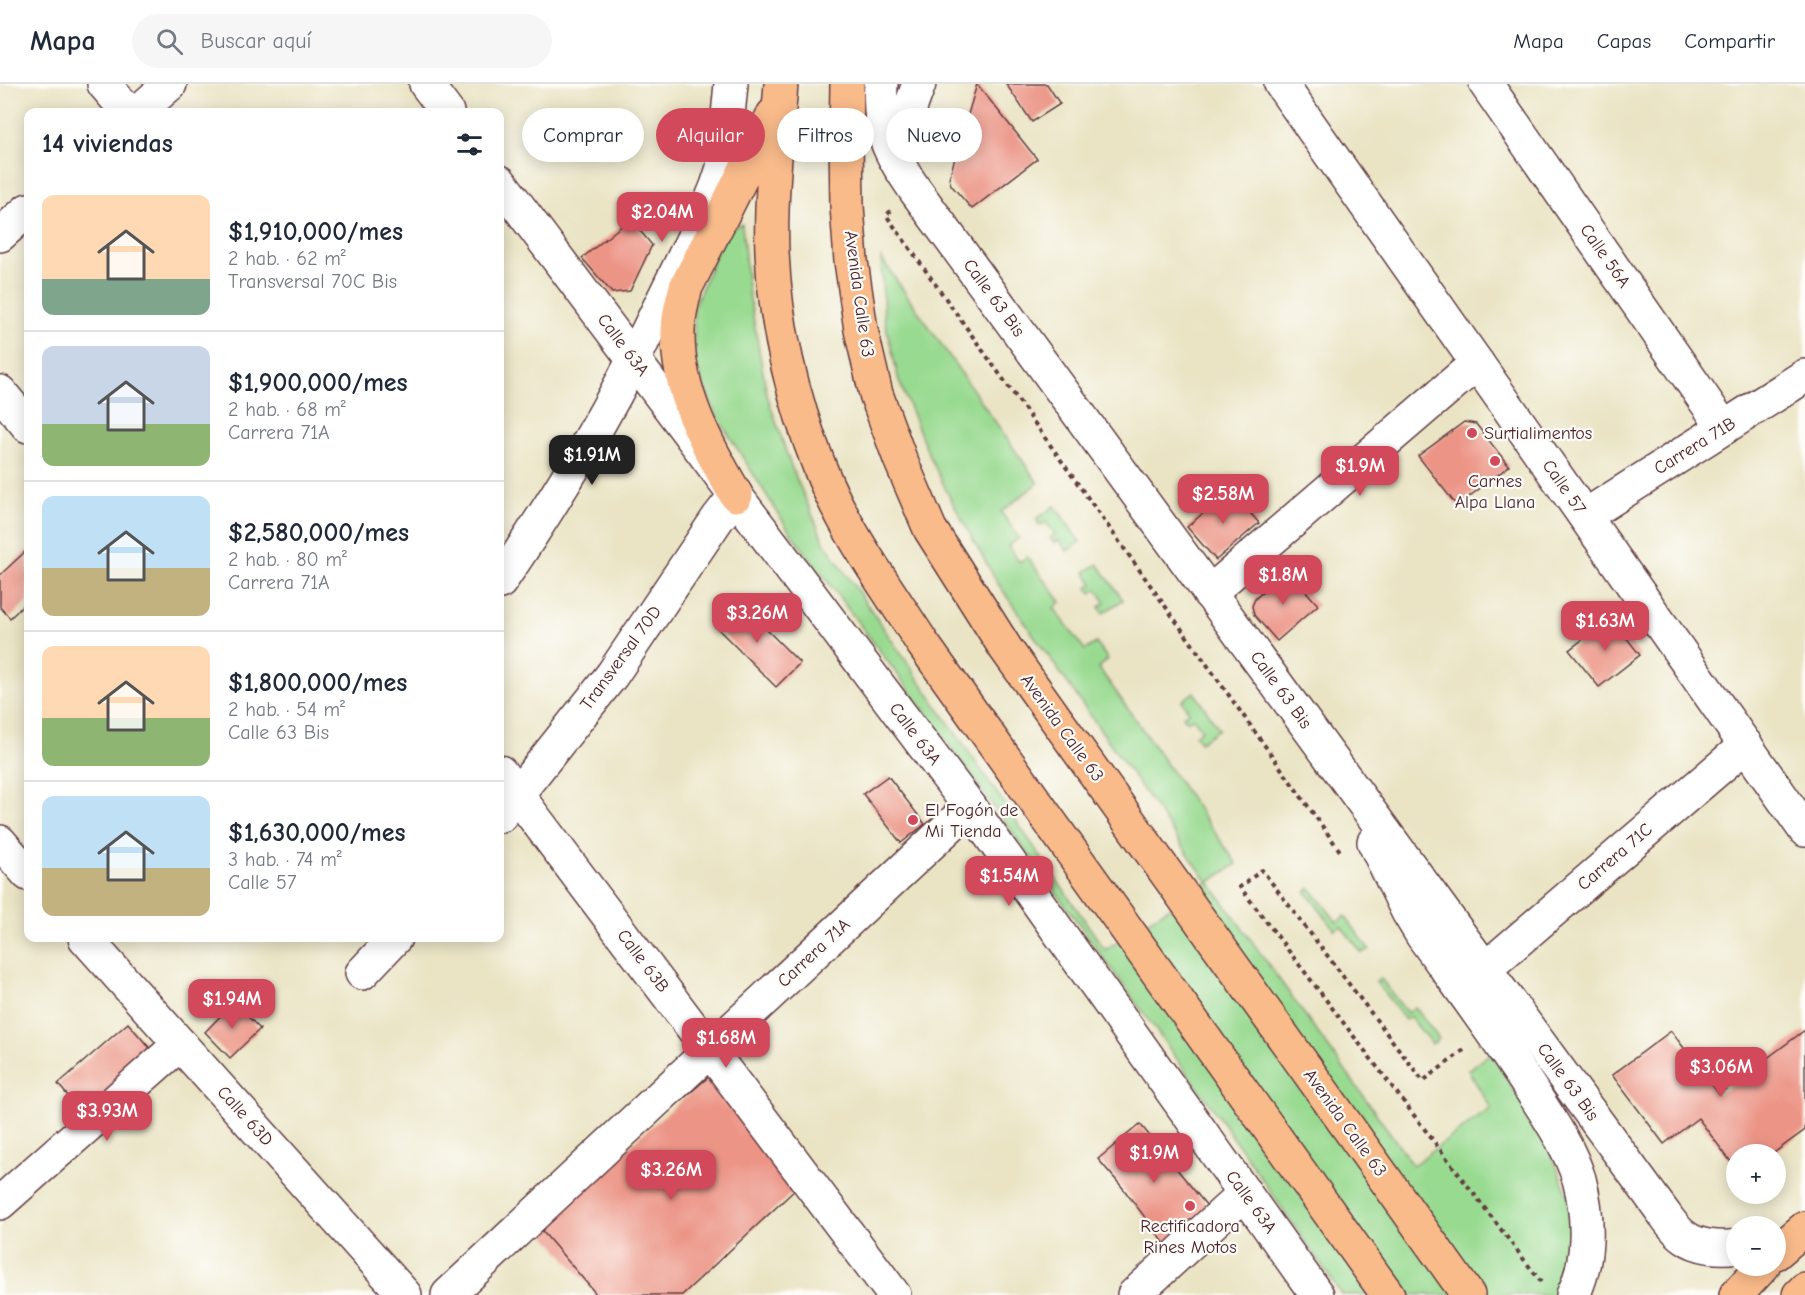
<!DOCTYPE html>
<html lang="es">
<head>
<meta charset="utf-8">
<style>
	:root { --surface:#fff; --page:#f6f6f7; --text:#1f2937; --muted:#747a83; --line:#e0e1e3; --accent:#d1495b }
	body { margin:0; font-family:"Comic Neue",sans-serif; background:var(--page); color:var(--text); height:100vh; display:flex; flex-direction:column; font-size:22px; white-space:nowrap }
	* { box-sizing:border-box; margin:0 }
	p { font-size:20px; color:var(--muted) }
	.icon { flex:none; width:33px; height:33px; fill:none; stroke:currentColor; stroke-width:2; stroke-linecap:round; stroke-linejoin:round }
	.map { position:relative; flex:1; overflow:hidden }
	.side { position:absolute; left:24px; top:24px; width:480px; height:834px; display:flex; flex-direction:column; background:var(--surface); border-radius:12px; box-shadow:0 3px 15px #0003 }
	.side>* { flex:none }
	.guide { position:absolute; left:522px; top:24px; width:570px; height:54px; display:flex; gap:12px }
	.fabs { position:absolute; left:1726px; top:1060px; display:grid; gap:12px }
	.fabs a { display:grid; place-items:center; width:60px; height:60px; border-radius:50%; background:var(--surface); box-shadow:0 3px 15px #0003; font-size:30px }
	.price { position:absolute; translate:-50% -51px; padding:0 14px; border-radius:12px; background:var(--accent); color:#fff; font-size:20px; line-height:39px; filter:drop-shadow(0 2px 3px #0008) }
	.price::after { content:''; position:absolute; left:50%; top:36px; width:18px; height:14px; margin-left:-9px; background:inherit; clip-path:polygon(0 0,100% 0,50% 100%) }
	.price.current { background:#222; color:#fff }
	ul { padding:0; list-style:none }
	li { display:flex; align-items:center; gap:18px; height:150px; padding:0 18px }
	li+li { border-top:2px solid var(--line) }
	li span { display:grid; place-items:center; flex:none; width:168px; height:120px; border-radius:12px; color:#555 }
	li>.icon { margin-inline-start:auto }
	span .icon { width:72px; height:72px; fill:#fffc; stroke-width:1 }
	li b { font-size:26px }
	h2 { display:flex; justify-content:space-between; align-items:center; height:72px; padding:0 18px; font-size:26px }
	.tag { padding:0 21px; border-radius:27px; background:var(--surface); box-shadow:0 3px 15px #0003; font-size:21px; line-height:54px }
	.tag.current { background:var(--accent); color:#fff }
	header { display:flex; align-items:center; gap:36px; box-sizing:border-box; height:84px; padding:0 30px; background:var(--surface); border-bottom:2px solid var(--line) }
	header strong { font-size:28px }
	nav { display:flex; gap:33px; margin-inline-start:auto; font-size:21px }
	.search { width:420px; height:54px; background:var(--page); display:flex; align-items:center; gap:15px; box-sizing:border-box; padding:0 21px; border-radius:33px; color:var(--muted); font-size:22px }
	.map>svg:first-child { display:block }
</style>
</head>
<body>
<header>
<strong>Mapa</strong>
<div class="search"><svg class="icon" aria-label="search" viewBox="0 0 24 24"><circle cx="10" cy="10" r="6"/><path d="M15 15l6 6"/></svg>Buscar aquí</div>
<nav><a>Mapa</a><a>Capas</a><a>Compartir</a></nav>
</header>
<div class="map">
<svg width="1805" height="1211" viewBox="0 0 1805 1211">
	<rect width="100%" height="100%" fill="#fdfcf7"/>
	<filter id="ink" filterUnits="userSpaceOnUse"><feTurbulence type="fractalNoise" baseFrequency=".0167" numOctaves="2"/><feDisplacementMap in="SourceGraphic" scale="12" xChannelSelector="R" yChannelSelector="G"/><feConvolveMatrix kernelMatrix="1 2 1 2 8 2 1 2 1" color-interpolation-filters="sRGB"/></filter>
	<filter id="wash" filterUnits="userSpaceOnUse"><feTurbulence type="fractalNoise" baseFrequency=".008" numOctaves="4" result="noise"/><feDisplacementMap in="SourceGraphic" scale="24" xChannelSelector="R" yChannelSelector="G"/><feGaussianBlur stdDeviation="1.35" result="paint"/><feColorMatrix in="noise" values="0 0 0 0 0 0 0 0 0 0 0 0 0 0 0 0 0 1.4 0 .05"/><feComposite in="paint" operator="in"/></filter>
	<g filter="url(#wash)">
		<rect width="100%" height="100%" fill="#eae4c5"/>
		<g fill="#99da91" stroke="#727c5e" stroke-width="1.5">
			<path d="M742,140L748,205L767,311L791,382L824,458L1105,866L1208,798L1028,543L997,498L949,412L929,371L899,297L884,233L881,174L1038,399L1001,428L1019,454L1008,462L1019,478L1027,473L1061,518L1054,524L1085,566L1096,559L1108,575L1099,584L1237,780L1209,798L1413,1081L1491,1024L1468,986L1491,969L1549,1063L1568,1112L1573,1153L1562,1196L1553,1211H1342L1219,1033L907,603L790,448L716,331L694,277V223L726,146Z"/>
			<path d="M1055,422L1080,458L1067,467L1059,456L1054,459L1050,454L1055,450L1046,438L1040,442L1036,435Z"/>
			<path d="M1098,480L1123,516L1103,529L1099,523L1105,518L1097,505L1091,509L1087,504L1093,500L1085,488Z"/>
			<path d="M1194,608L1219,645L1200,658L1195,651L1202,646L1193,634L1187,637L1183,632L1189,628L1182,617Z"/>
			<path d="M1310,804L1337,838L1345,832L1369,865L1362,869L1341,842L1335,846L1306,808Z"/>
			<path d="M1381,895L1407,929L1415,923L1439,955L1432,960L1410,933L1405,936L1376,898Z"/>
		</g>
		<g id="blocks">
			<g fill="#ec9587">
				<path d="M977,0L1037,75L972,125L951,101L949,94Z"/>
				<path d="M1006,0H1047L1060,20L1032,38Z"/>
				<path d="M630,135L652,161L630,207L612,209L582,174Z"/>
				<path d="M1464,338L1476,340L1509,382L1457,422L1418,372Z"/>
				<path d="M1230,406L1259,439L1216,476L1187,443Z"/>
				<path d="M28,465V517L10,534L0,523V491Z"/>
				<path d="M1287,486L1318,521L1277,557L1254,531L1252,522L1255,515Z"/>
				<path d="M738,517L800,579L776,603L714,541Z"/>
				<path d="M1611,534L1640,571L1599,603L1569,566Z"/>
				<path d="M888,692L925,740L901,759L863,710Z"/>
				<path d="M234,918L260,945L230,974L205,948Z"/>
				<path d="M128,939L153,968L83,1030L58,1000Z"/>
				<path d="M1805,946V1046L1771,1071H1737V1086L1698,1034L1664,1060L1612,991L1671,947L1719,1010Z"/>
				<path d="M712,990L796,1105L682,1211H597L537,1141Z"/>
				<path d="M1140,1040L1207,1122L1205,1131L1165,1160L1122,1103L1098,1075Z"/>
			</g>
		</g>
	</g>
	<g filter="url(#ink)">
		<use href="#blocks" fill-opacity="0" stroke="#623d42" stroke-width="1.5"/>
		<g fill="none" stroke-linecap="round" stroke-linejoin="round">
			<defs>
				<g id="minor">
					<path d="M104,0L128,28"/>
					<path d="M426,0L447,28"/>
					<path d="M881,0C878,50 888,66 915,106L1665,1131C1670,1138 1677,1148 1685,1153C1698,1163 1721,1165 1737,1162"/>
					<path d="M1281,0L1805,746"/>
					<path d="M1486,0L1724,344"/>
					<path d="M138,28L170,0"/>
					<path d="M900,83C898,53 909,27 919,0"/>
					<path d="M500,98L970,723L1317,1211"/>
					<path d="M0,151L28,126"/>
					<path d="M0,308L28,342"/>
					<path d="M1585,432L1805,292"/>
					<path d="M500,498C549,426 594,353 634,275C659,225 683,174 708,124L717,102L723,84L731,0"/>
					<path d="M1209,509L1477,279"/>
					<path d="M500,688L894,1211"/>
					<path d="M500,732L612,591L718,434L736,411"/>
					<path d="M0,758L28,790"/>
					<path d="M1374,758L1408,828L1422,851C1461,905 1501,958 1537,1015C1553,1040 1570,1066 1579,1095C1589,1132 1590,1177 1573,1211"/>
					<path d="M85,854L405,1211"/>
					<path d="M1485,885L1746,661"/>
					<path d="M362,889L395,854"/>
					<path d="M0,1119L180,960"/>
					<path d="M448,1211L970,723"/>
					<path d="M1134,1211L1245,1109"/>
				</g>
				<g id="major">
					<path d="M781,0C777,55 770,112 772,168C775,241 793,316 820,384C844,446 887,504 923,560L1388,1211"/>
					<path d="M847,0L846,56L847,122L851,177L861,246L876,310L900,375L930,445L1006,565L1468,1211"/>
					<path d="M736,411C707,362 677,307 678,248C678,233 682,218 686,203L773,31"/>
				</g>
				<g id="highway">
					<path d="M1776,1169L1805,1144"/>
					<path d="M1736,1211L1763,1182"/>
					<path d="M1799,1211L1805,1205"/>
				</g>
			</defs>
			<use href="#minor" stroke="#623d42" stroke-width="36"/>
			<use href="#major" stroke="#623d42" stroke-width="36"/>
			<use href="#highway" stroke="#623d42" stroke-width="36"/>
			<g stroke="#623d42" stroke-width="4" stroke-dasharray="4.5 4.5" stroke-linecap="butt">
				<path d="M891,127L886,131L1340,767"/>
				<path d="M1464,966L1423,997L1262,786L1240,803L1541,1198"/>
			</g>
			<use href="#minor" stroke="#fff" stroke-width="33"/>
			<use href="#major" stroke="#fabb8b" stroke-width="33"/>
			<use href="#highway" stroke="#fabb8b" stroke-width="33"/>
		</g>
	</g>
	<g fill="#d1495b" stroke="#fdfcf7" stroke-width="2">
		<circle cx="1472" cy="349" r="6"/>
		<circle cx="1495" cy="377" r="6"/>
		<circle cx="913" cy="736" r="6"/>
		<circle cx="1190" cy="1122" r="6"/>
	</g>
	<g text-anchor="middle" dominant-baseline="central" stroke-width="4.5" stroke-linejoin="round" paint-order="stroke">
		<g font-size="18" fill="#4a1f2b" stroke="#fdfcf7">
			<text transform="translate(1605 172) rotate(55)">Calle 56A</text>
			<text transform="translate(859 210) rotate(82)">Avenida Calle 63</text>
			<text transform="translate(994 214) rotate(54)">Calle 63 Bis</text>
			<text transform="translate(623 261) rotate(53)">Calle 63A</text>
			<text transform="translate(1695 362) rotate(-32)">Carrera 71B</text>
			<text transform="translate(1564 403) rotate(55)">Calle 57</text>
			<text transform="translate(621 574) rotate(-54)">Transversal 70D</text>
			<text transform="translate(1281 606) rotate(54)">Calle 63 Bis</text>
			<text transform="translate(1062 644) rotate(54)">Avenida Calle 63</text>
			<text transform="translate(915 650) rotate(53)">Calle 63A</text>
			<text transform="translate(1615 773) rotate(-41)">Carrera 71C</text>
			<text transform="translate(814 869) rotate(-43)">Carrera 71A</text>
			<text transform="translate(643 877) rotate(53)">Calle 63B</text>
			<text transform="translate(1568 998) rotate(54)">Calle 63 Bis</text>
			<text transform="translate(245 1032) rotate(48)">Calle 63D</text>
			<text transform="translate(1345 1039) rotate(54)">Avenida Calle 63</text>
			<text transform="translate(1251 1118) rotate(54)">Calle 63A</text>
		</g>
		<g font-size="18" fill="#4a1f2b" stroke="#fdfcf7" text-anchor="start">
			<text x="1484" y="349">Surtialimentos</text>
			<text x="1495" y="397" text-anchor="middle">Carnes<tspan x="1495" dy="21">Alpa Llana</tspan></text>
			<text x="925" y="726">El Fogón de<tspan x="925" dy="21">Mi Tienda</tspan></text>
			<text x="1190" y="1142" text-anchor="middle">Rectificadora<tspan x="1190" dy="21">Rines Motos</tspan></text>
		</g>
	</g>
</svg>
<div class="fabs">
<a>+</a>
<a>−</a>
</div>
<b class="price" style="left:662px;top:159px">$2.04M</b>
<b class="price current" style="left:592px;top:402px">$1.91M</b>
<b class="price" style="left:1360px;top:413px">$1.9M</b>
<b class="price" style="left:1223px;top:441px">$2.58M</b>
<b class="price" style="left:1283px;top:522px">$1.8M</b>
<b class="price" style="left:757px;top:560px">$3.26M</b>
<b class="price" style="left:1605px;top:568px">$1.63M</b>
<b class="price" style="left:1009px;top:823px">$1.54M</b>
<b class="price" style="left:232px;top:946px">$1.94M</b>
<b class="price" style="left:726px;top:985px">$1.68M</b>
<b class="price" style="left:1721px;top:1014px">$3.06M</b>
<b class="price" style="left:107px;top:1058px">$3.93M</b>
<b class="price" style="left:1154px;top:1100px">$1.9M</b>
<b class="price" style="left:671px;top:1117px">$3.26M</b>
<div class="guide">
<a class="tag">Comprar</a>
<a class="tag current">Alquilar</a>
<a class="tag">Filtros</a>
<a class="tag">Nuevo</a>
</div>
<section class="side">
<h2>14 viviendas<svg class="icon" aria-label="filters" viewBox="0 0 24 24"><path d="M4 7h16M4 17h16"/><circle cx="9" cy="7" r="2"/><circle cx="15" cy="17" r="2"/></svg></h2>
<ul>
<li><span style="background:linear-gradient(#ffd9b3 70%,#7fa58c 0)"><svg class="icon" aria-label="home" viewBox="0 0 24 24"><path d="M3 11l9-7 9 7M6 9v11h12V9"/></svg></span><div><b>$1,910,000/mes</b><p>2 hab. · 62 m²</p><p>Transversal 70C Bis</p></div></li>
<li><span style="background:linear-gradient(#c9d6e8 65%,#8fb573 0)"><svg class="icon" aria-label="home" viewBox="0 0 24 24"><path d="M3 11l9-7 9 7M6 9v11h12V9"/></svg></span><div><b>$1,900,000/mes</b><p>2 hab. · 68 m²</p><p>Carrera 71A</p></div></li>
<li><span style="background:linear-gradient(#bfe0f5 60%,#c2b280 0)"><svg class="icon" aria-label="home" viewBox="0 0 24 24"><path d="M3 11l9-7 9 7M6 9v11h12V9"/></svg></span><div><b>$2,580,000/mes</b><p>2 hab. · 80 m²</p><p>Carrera 71A</p></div></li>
<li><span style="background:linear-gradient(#ffd9b3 60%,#8fb573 0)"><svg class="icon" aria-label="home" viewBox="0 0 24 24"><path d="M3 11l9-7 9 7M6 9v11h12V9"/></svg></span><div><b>$1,800,000/mes</b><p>2 hab. · 54 m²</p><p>Calle 63 Bis</p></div></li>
<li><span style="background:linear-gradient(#bfe0f5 60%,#c2b280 0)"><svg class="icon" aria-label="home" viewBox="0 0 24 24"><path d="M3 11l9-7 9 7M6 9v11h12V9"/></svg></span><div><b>$1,630,000/mes</b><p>3 hab. · 74 m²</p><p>Calle 57</p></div></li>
</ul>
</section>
</div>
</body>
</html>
